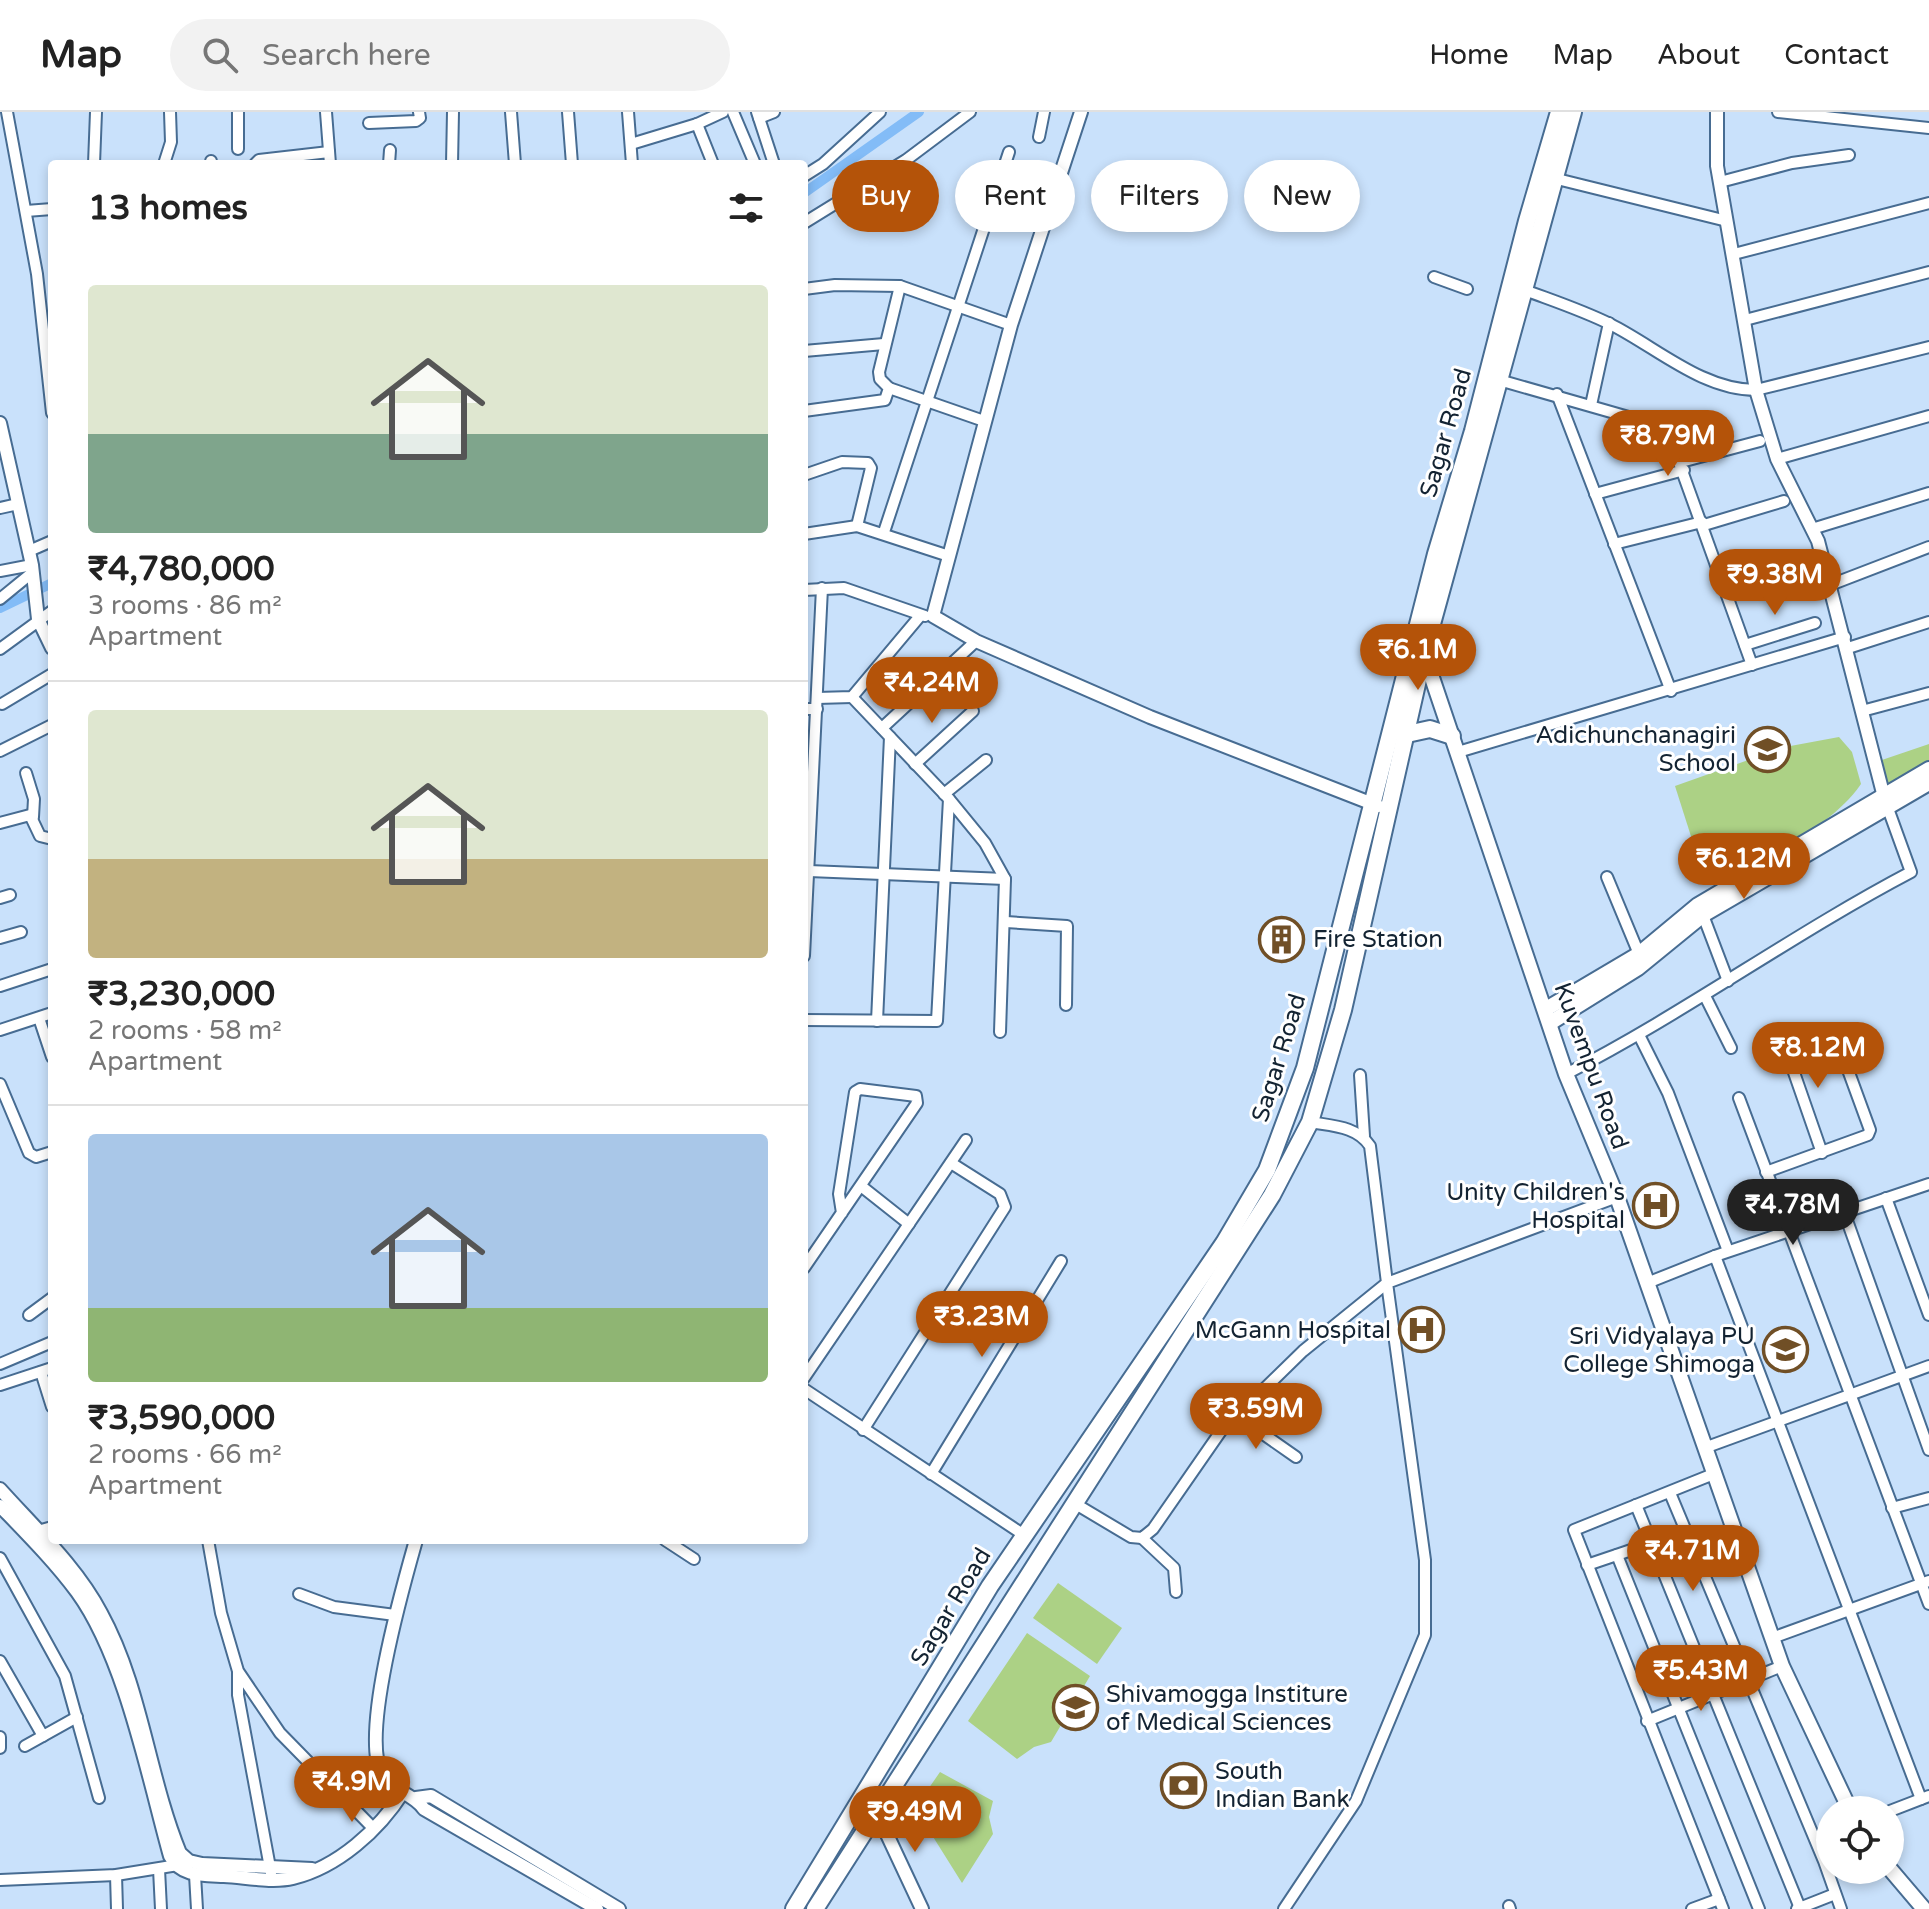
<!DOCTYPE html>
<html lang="en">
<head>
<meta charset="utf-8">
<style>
	:root { --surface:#fff; --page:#f2f2f2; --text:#222; --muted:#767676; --line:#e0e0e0; --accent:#b45309 }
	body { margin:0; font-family:"Varela Round",sans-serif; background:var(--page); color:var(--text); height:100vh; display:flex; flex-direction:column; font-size:30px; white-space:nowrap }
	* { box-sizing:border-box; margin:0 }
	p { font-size:26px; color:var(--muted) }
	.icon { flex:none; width:44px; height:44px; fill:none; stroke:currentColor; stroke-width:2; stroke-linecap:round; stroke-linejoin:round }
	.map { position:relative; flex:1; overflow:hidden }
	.panel { position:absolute; left:48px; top:48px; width:760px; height:1384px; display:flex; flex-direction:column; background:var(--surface); border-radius:8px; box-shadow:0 4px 12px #0003 }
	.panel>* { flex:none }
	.guide { position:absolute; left:832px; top:48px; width:760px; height:72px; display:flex; gap:16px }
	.fabs { position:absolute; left:1816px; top:1684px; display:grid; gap:16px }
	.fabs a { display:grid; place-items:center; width:88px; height:88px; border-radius:50%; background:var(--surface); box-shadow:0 4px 12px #0003; font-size:40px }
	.price { position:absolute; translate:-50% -68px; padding:0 18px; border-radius:28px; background:var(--accent); color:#fff; font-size:26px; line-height:52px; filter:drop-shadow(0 2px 4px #0008) }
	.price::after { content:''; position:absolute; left:50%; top:48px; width:24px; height:18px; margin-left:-12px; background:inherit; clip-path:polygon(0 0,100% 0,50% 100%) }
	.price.current { background:#222; color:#fff }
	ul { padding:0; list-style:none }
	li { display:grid; align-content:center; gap:16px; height:424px; padding:0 40px }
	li+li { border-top:2px solid var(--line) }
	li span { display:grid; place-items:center; height:248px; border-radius:8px; color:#555 }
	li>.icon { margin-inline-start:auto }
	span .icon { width:144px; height:144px; fill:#fffc; stroke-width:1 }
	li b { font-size:34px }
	h2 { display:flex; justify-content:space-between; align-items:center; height:96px; padding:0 40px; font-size:34px }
	.pill { padding:0 28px; border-radius:36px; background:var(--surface); box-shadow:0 4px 12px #0003; font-size:28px; line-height:72px }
	.pill.current { background:var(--accent); color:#fff }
	header { display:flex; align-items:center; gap:48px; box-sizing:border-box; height:112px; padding:0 40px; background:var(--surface); border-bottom:2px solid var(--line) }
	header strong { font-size:38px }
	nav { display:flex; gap:44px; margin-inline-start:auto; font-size:28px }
	.search { width:560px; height:72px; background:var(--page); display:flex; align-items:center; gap:20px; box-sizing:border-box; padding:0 28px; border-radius:44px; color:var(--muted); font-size:30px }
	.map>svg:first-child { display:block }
</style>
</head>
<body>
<header>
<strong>Map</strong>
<div class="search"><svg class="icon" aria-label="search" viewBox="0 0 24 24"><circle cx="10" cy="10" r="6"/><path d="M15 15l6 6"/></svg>Search here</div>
<nav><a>Home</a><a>Map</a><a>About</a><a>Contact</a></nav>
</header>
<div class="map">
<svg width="1929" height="1797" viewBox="0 0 1929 1797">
	<rect width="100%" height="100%" fill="#c9e1fb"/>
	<g fill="#acd185">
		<path d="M1839,625L1852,640L1861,672C1829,718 1766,744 1715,762L1696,740L1675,674L1785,635Z"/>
		<path d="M1929,632V650L1886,675L1879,649Z"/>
		<path d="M1058,1471L1122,1516L1097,1552L1033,1506Z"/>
		<path d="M1027,1521L1090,1564L1051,1630L1034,1635L1017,1647L968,1609Z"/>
		<path d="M940,1660L993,1689L989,1705L993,1722L962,1771L915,1696Z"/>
	</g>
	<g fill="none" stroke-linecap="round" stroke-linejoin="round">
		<g stroke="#83bcf7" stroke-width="10">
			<path d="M804,81L919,0"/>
			<path d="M0,496L52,471"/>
		</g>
		<defs>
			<g id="minor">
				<path d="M7,0L37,162L52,301"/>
				<path d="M326,0L330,52"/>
				<path d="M511,0L515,52"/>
				<path d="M568,0L572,52"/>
				<path d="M628,0L632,52"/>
				<path d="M733,0L755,52"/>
				<path d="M757,0L774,52"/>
				<path d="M1778,0L1929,16"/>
				<path d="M759,6L774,0"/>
				<path d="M369,11L416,9L420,6L419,0"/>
				<path d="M697,12L713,52"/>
				<path d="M1039,25L1044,0"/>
				<path d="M631,32L697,12L723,0"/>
				<path d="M238,37V0"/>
				<path d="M211,49V52"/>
				<path d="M94,52L96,0"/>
				<path d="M164,52L171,30L170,0"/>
				<path d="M255,52L259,48L329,40"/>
				<path d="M389,52L390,38"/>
				<path d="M452,52L453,0"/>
				<path d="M804,64L823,52L880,0"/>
				<path d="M1553,66L1727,109"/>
				<path d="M1720,70L1792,51L1849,43"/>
				<path d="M26,99L52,97"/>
				<path d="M804,111L906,48L970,0"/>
				<path d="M1734,142L1929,91"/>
				<path d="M1434,165L1467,177"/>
				<path d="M804,177L835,173L900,174L1011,213"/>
				<path d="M1522,177C1551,188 1582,198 1610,212C1656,235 1702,278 1756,278L1929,235"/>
				<path d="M1745,208L1929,160"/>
				<path d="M804,239L884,232"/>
				<path d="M1499,268L1660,314L1668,320L1752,553"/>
				<path d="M889,276L984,309"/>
				<path d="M1557,282L1671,579"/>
				<path d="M1591,293L1609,211"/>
				<path d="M804,299L885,288L889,276L880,267L879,260L900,174"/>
				<path d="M1777,347L1929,304"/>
				<path d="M1681,350L1760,329"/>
				<path d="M804,363L842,350L868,351L871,356L857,414"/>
				<path d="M1595,382L1684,358"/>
				<path d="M0,396L18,392"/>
				<path d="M1704,413L1784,389"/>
				<path d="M1812,417L1929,381"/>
				<path d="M884,420L1009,40"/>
				<path d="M804,422L857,414L949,444"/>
				<path d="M1614,432L1702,410"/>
				<path d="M29,439L52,429"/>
				<path d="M0,459L32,453"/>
				<path d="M1830,473L1929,435"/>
				<path d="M1726,475L1799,455"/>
				<path d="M804,478L844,476L925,504"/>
				<path d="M0,487L33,460"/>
				<path d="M1745,533L1815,511"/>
				<path d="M1848,536L1929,510"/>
				<path d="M0,537L52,499"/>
				<path d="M852,585L949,687L985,731L1005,767L1000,920"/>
				<path d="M817,586L852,585L920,504"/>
				<path d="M2,592L52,562"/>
				<path d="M804,597H817"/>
				<path d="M1862,599L1929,581"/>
				<path d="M882,616L976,529"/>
				<path d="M0,639L52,613"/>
				<path d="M1458,640L1845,525"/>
				<path d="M915,652L973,599"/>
				<path d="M26,661L34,687L33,705"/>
				<path d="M944,682L986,648"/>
				<path d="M0,711L30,703L40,724L52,727"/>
				<path d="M809,759L1005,767"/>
				<path d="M1607,765L1639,842"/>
				<path d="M0,786L10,783"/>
				<path d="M1701,798L1728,869"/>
				<path d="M1006,810L1067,814L1066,893"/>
				<path d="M0,826L21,820"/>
				<path d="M804,844L822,476"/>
				<path d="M0,874L52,857"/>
				<path d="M1705,884L1731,936"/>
				<path d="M39,906L52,945"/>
				<path d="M804,908L937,909L949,687"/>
				<path d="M877,909L890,625"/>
				<path d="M0,918L52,901"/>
				<path d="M1640,925L1668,981L1728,1139"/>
				<path d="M1782,926L1822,1041"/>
				<path d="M1566,962C1685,901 1793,822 1911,760L1886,691"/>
				<path d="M1360,963L1364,1024"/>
				<path d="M0,972L29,1041L36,1045L52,1040"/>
				<path d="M1739,986L1929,1492"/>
				<path d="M1766,1060L1868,1023L1870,1018L1836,925"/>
				<path d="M861,1074L909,1112"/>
				<path d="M1886,1086L1929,1203"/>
				<path d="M1844,1100L1929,1338"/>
				<path d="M1715,1144L1921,1687"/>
				<path d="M804,1156L917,991L916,984L860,977L855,980L839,1082L842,1101"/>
				<path d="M1647,1171L1715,1144L1929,1072"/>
				<path d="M29,1203L52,1186"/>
				<path d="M0,1252L52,1230"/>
				<path d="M41,1260L52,1295"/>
				<path d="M804,1266L966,1028"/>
				<path d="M0,1273L52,1256"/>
				<path d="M804,1277L1024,1423"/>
				<path d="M1236,1303L1296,1345"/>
				<path d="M863,1318L1005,1095L1000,1082L951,1051"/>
				<path d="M1707,1335L1929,1254"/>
				<path d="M1716,1361L1574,1418L1723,1797"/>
				<path d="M931,1362L1061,1149"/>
				<path d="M1670,1381L1824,1749L1841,1797"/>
				<path d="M1074,1391L1131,1425L1142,1426L1153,1417L1221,1319L1303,1239L1387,1171L1370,1034C1357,1014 1332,1014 1310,1010"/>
				<path d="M1636,1393L1800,1796"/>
				<path d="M1892,1396L1929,1386"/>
				<path d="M38,1419L52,1415"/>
				<path d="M1142,1426L1174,1456L1176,1480"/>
				<path d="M208,1428L221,1501L238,1559L280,1621L374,1717"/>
				<path d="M665,1428L694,1447"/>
				<path d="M1617,1443L1759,1797"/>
				<path d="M0,1446L65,1564L99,1686"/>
				<path d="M1587,1453L1649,1432"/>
				<path d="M299,1482L334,1495L395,1503"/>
				<path d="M1772,1526L1929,1469"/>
				<path d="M0,1549L43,1624"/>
				<path d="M238,1560V1583L271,1761"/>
				<path d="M1647,1609L1782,1554"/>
				<path d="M0,1625V1636"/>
				<path d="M25,1634L77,1605"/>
				<path d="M1890,1699L1929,1684"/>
				<path d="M159,1757L161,1797"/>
				<path d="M116,1763L117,1797"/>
				<path d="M195,1763L197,1797"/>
				<path d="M0,1768L116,1763L184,1752"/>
				<path d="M1509,1794L1510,1797"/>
				<path d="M1284,1797L1356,1689L1425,1523V1448L1387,1171L1617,1085"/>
				<path d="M1692,1797L1719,1787"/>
				<path d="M1797,1797L1835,1782"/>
			</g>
			<g id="tertiary">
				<path d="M1081,0L1011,213L933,504L976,529L1150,605L1378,694"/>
				<path d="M1717,0V54L1756,278L1777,347L1818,429L1884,685"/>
				<path d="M0,311L32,453L38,507L52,536"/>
				<path d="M0,1377C35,1416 77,1455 101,1501C142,1576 148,1663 180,1741L189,1749L202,1752L312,1757"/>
				<path d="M0,1394C26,1421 54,1449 77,1480C125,1546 148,1665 170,1744C181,1765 203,1763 224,1764C245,1765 272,1771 293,1766C338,1755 379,1718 403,1680"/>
				<path d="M416,1428C403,1474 360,1623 382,1663C391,1679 413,1681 424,1697L597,1797"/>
				<path d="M416,1686L431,1684L619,1797"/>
				<path d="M877,1701L922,1797"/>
			</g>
			<g id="secondary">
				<path d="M1423,539L1566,962L1617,1085L1782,1554L1850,1698"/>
				<path d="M1546,897L1639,842L1698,793L1929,657"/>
				<path d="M1550,911L1638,856L1703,803L1929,671"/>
				<path d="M1890,1757L1924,1797"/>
			</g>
			<g id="trunk">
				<path d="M1407,622L1430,617L1452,624"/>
				<path d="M794,1797L990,1474L1224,1131L1267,1058L1305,956L1436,442L1473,319L1527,109L1559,0"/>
				<path d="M815,1797L1272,1083L1310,1010L1343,898L1424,541L1573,0"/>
			</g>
		</defs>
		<use href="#minor" stroke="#476c92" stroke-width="14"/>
		<use href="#tertiary" stroke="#476c92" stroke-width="16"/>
		<use href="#secondary" stroke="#476c92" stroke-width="18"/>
		<use href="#trunk" stroke="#476c92" stroke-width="20"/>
		<use href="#minor" stroke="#fff" stroke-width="10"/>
		<use href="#tertiary" stroke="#fff" stroke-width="12"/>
		<use href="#secondary" stroke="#fff" stroke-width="14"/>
		<use href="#trunk" stroke="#fff" stroke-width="16"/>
	</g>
	<defs>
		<symbol id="school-ring" viewBox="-11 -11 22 22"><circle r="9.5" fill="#fff" stroke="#704f26" stroke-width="1.5"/><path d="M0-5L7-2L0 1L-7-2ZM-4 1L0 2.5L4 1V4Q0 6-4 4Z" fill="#704f26"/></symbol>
		<symbol id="building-ring" viewBox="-11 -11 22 22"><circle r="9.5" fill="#fff" stroke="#704f26" stroke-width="1.5"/><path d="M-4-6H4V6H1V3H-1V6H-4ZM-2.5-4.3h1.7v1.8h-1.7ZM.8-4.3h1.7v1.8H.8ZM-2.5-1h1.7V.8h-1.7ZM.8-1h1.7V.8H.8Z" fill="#704f26"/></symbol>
		<symbol id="hospital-ring" viewBox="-11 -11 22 22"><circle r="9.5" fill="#fff" stroke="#704f26" stroke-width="1.5"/><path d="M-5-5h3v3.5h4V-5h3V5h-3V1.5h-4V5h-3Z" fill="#704f26"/></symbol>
		<symbol id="university-ring" viewBox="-11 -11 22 22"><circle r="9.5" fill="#fff" stroke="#704f26" stroke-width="1.5"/><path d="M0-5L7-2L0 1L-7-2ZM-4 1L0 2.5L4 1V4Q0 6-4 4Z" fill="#704f26"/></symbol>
		<symbol id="bank-ring" viewBox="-11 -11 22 22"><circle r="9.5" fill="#fff" stroke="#704f26" stroke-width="1.5"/><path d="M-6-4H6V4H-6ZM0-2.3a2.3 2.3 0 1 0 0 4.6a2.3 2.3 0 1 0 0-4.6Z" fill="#704f26"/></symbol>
	</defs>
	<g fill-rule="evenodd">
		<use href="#school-ring" x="1742" y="612" width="51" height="51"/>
		<use href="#building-ring" x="1256" y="802" width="51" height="51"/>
		<use href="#hospital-ring" x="1630" y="1068" width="51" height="51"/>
		<use href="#hospital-ring" x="1396" y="1192" width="51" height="51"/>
		<use href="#university-ring" x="1760" y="1212" width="51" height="51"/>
		<use href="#university-ring" x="1050" y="1570" width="51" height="51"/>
		<use href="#bank-ring" x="1158" y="1648" width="51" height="51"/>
	</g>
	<g text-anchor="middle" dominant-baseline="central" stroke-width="6" stroke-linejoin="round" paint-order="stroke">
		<g font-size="24" fill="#132332" stroke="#fff">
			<text transform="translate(1446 321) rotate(-74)">Sagar Road</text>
			<text transform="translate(1279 946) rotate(-73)">Sagar Road</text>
			<text transform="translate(1591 954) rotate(70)">Kuvempu Road</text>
			<text transform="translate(951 1495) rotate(-59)">Sagar Road</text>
		</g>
		<g font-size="24" fill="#132332" stroke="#fff" text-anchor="end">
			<text x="1736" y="623">Adichunchanagiri<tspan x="1736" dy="28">School</tspan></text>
			<text x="1313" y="827" text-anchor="start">Fire Station</text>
			<text x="1625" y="1080">Unity Children's<tspan x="1625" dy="28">Hospital</tspan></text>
			<text x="1391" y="1218">McGann Hospital</text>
			<text x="1755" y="1224">Sri Vidyalaya PU<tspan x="1755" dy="28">College Shimoga</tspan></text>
			<text x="1106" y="1582" text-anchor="start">Shivamogga Institure<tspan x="1106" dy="28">of Medical Sciences</tspan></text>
			<text x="1215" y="1659" text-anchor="start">South<tspan x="1215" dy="28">Indian Bank</tspan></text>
		</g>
	</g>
</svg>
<div class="fabs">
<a><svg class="icon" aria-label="locate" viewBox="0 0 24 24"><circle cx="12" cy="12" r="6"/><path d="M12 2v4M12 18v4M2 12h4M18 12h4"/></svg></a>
</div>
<b class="price" style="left:1668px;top:366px">₹8.79M</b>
<b class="price" style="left:1775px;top:505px">₹9.38M</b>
<b class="price" style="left:1418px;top:580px">₹6.1M</b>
<b class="price" style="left:932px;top:613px">₹4.24M</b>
<b class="price" style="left:1744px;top:789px">₹6.12M</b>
<b class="price" style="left:1818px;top:978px">₹8.12M</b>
<b class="price current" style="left:1793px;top:1135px">₹4.78M</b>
<b class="price" style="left:982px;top:1247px">₹3.23M</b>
<b class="price" style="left:1256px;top:1339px">₹3.59M</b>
<b class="price" style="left:1693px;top:1481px">₹4.71M</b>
<b class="price" style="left:1701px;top:1601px">₹5.43M</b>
<b class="price" style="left:352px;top:1712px">₹4.9M</b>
<b class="price" style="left:915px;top:1742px">₹9.49M</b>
<div class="guide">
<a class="pill current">Buy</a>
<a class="pill">Rent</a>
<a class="pill">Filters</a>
<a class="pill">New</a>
</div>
<section class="panel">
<h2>13 homes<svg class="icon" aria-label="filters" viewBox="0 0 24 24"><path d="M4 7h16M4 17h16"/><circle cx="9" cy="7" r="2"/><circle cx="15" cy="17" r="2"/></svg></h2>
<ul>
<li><span style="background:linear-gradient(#dfe7d0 60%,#7fa58c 0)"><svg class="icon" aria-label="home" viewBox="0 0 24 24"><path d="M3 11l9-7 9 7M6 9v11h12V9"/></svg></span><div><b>₹4,780,000</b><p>3 rooms · 86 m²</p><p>Apartment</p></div></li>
<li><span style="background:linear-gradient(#dfe7d0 60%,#c2b280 0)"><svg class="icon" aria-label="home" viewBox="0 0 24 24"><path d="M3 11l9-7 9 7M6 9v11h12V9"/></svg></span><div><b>₹3,230,000</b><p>2 rooms · 58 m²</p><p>Apartment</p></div></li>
<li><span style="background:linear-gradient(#a9c7e8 70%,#8fb573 0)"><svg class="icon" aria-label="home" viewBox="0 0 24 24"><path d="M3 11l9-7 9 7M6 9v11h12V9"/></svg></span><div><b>₹3,590,000</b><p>2 rooms · 66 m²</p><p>Apartment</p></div></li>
</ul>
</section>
</div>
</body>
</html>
